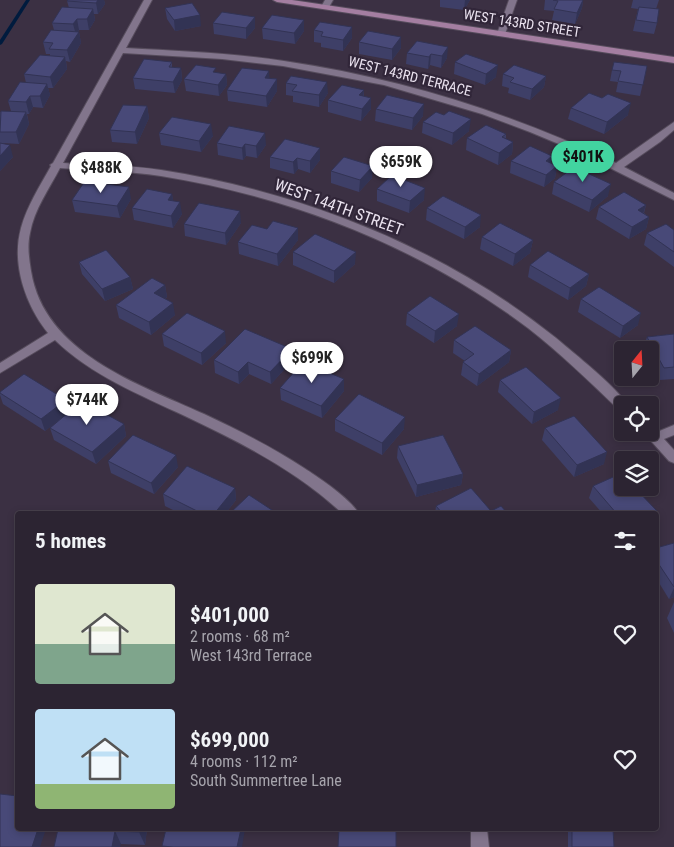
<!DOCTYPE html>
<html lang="en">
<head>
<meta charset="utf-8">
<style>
	:root { --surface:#2c2432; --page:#38303e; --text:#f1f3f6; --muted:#a6a4ac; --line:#48414d; --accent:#42d4a0 }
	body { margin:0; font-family:"Roboto Condensed",sans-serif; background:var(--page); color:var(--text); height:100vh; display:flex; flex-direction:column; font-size:19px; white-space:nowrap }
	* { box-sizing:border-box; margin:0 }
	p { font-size:16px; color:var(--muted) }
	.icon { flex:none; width:28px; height:28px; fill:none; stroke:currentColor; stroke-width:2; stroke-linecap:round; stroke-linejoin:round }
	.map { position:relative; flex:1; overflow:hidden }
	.panel { position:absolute; left:15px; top:511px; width:644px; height:320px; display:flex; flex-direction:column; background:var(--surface); border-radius:5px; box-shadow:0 2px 8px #0003,0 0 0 1px var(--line) }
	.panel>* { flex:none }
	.needle { width:32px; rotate:18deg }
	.buttons { position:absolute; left:614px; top:341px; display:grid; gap:10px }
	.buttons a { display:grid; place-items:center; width:45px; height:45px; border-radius:5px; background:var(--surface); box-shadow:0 2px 8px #0003,0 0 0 1px var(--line); font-size:25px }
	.price { position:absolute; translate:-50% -42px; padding:0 11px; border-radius:18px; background:#fff; color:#222; font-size:16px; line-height:32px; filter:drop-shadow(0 1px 2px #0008) }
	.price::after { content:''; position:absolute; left:50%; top:30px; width:15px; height:11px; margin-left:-8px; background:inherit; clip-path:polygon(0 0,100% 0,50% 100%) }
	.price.active { background:var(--accent); color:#111 }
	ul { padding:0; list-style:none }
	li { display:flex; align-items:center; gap:15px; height:125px; padding:0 20px }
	li span { display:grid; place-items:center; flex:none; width:140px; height:100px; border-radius:5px; color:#555 }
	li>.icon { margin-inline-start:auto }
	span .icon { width:60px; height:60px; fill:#fffc; stroke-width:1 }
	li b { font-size:21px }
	h2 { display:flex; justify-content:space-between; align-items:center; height:60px; padding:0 20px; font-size:21px }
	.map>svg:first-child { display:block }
</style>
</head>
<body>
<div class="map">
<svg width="674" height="847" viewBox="0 0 674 847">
	<rect width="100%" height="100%" fill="#3b3043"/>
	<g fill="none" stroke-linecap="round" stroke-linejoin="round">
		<path fill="#001b3e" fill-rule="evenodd" d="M26,0H30L2,44L0,45V40Z"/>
		<defs>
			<g id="street">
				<path d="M144,0H152L126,48C179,51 232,53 284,61C400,78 511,113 616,163L674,122V130L660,142L624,167L674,193V200L578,152L530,132L482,114L384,85L283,66L222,59L123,53L63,163C95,165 128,165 161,170C302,192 444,248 556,338C576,355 613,384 628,405H622V410L618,409C589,381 560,353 528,328C422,248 293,197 161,176C128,171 94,171 60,168C49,189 34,210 30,233C27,246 29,259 31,271C44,353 138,384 204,414C238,430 272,447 304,468C318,477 351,499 359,514H343C297,471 242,443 185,416C140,395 91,375 55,340L0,373V363L48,333C26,306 11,264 21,228C27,206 40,186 51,166L50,165L53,163Z"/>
				<path d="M325,0H333L328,9H325L321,7Z"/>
				<path d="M509,0H517L505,34L498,36L497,34Z"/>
				<path d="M674,425V435L664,439L674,450V463L669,461L643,432H650V428L657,432Z"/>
				<path d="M471,829H487L489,847H471Z"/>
			</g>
			<path id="secondary" d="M273,0H292L674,57V63L277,2Z"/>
		</defs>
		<use href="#street" stroke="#564c5c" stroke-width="2"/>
		<use href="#secondary" stroke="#564c5c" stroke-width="2"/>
		<use href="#street" fill="#82758c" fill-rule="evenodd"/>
		<use href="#secondary" fill="#a47ea1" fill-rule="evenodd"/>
	</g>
	<g fill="#3e3f67">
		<path d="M68,0H104L105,4L98,14H94L95,20L89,30H79L78,32H79L81,43L70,62L66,61L67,69L53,88H48L50,95L43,108L33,107L29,114H27L29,124L19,144L1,143L13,157L0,171V112L11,111L8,101L26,83L24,74L50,56V54H46L43,42L54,30L52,23L69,8L67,1Z"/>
		<path d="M440,0H470L464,10L440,7Z"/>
		<path d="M545,0H583L582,8L575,24L552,20L554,11L544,10Z"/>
		<path d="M633,0H659L656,9L657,23L654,34L633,31L638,9L631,8Z"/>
		<path d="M165,8L201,26L175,31L167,19Z"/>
		<path d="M255,17V28L246,39L214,34L213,23Z"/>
		<path d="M352,27V38L343,51L321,47V43L314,42V30Z"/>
		<path d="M262,28L304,31L295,44L263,39Z"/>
		<path d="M401,37V48L392,60L359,54V42Z"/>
		<path d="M417,41L447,58L441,68L430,65L428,69L406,64L407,53Z"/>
		<path d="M172,62V67L181,68L182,80L175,93L135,89L133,78Z"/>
		<path d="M455,62L496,77L485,85L454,74Z"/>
		<path d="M647,66L640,96L616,92L618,82L610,81L612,70Z"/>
		<path d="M226,74L227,85L219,96L186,91L184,79Z"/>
		<path d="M503,74L546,76L544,87L530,100L508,93L509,88L502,86Z"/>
		<path d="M291,76L328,93L319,107L293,102V96L286,95V83Z"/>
		<path d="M270,78L277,79V91L267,107L228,101L227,90Z"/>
		<path d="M364,90V96L371,98V109L361,121L328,112V100Z"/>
		<path d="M147,106L149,118L137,144L112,142L110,130Z"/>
		<path d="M571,108L628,115L604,134L568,119Z"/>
		<path d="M376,109L423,116L412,130L375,121Z"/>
		<path d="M423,122L469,131L452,145L422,133Z"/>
		<path d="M159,133L213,136L201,152L161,145Z"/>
		<path d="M506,134V139L513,142L512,154L498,165L466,150L467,138Z"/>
		<path d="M217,143L266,145L257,158L246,156L243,160L218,155Z"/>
		<path d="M320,148V160L310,173L298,169L294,174L270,168V157Z"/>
		<path d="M552,156L551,163L557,166L555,178L544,187L510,173L511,161Z"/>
		<path d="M331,171L372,178L359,192L331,183Z"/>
		<path d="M554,182L608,196L589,212L552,194Z"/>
		<path d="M377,189L424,200L409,213L377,201Z"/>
		<path d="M172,194L173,201L182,214L173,228L134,220L132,208Z"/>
		<path d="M131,199L120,218L75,212L72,200Z"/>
		<path d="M646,205L644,213L649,217L646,229L629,239L596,219L599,207Z"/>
		<path d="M427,208L480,227L464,239L426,220Z"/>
		<path d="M241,223L226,245L185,236L184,224Z"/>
		<path d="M298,228V240L278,266L239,254L238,242L267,229Z"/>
		<path d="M674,230V267L644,245L647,233Z"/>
		<path d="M482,237L533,240L530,253L513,266L480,249Z"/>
		<path d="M293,252L355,264L334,283L293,265Z"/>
		<path d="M79,262L130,277L133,289L105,301L82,274Z"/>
		<path d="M530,265L589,274L586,286L568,300L528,277Z"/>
		<path d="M165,285L167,297L165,299L175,315L151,335L119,318L116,305Z"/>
		<path d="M581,299L638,325L620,338L578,312Z"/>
		<path d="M407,313L457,326L434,343L406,325Z"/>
		<path d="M162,334L226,343L202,365L164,346Z"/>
		<path d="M674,334V379L660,380L650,361V350H644L643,349L647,337Z"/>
		<path d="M454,340L511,350L509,362L477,386L461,375L463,362L465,361L453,353Z"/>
		<path d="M214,360L292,361L271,384L249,374L239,384L215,373Z"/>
		<path d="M500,380L558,410L532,424L498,392Z"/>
		<path d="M280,388L344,391L322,418L281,400Z"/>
		<path d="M0,392L66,400L69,411L124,424L126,436L96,464L54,440L50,428L61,418L45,431L3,404L0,395Z"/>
		<path d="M335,419L404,429L382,455L335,431Z"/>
		<path d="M545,428L604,464L574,477L542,440Z"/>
		<path d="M398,446L463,474L461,485L416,497L397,458Z"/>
		<path d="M108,461L178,467L154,494L111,473Z"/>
		<path d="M593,486L656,514H603L589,498Z"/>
		<path d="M235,488L236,500L225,514H181L165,506L163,494Z"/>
		<path d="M436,506L508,514H435Z"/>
		<path d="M674,543V597L669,599L656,578V548Z"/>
		<path d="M674,602V633L667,618Z"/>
		<path d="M58,829H147L145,845L121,844Z"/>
		<path d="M568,829H613L614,847H568Z"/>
	</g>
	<g fill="#323354">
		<path d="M98,0H104L105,4L98,14L96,3Z"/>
		<path d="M465,0H470L464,10Z"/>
		<path d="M583,0L582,8L575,24L577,13Z"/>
		<path d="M93,9L95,20L89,30L87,19Z"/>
		<path d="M200,15L201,26L175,31L174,20Z"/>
		<path d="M255,17V28L246,39V28Z"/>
		<path d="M77,19L79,30L76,35L73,24Z"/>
		<path d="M304,20V31L295,44L294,33Z"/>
		<path d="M352,27V38L343,51V40Z"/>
		<path d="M79,32L81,43L70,62L67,50Z"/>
		<path d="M401,37V48L392,60V49Z"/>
		<path d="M448,47L447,58L441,68L442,56Z"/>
		<path d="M431,54L430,65L428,69L429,57Z"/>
		<path d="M65,57L67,69L53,88L50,77Z"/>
		<path d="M498,65L496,77L485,85L486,74Z"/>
		<path d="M181,68L182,80L175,93L173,82Z"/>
		<path d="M269,71L270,83L265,78Z"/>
		<path d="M226,74L227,85L219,96L218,85Z"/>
		<path d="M546,76L544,87L530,100L532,89Z"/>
		<path d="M277,79V91L267,107L266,96Z"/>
		<path d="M327,82L328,93L319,107V95Z"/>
		<path d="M47,84L50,95L43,108L40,96Z"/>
		<path d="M364,90L363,102L359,95Z"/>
		<path d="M30,96L33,107L29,114L26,102Z"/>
		<path d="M371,98V109L361,121L362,109Z"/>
		<path d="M631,103L628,115L604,134L607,122Z"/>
		<path d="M424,104L423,116L412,130L413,118Z"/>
		<path d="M147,106L149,118L137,144L135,132Z"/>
		<path d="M26,112L29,124L19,144L16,132Z"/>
		<path d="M471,119L469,131L452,145L453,133Z"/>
		<path d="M211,124L213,136L201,152L199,141Z"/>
		<path d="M265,133L266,145L257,158L256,146Z"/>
		<path d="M513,142L512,154L498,165L499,153Z"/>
		<path d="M245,144L246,156L243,160L242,148Z"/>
		<path d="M10,145L13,157L0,171V156Z"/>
		<path d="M320,148V160L310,173V161Z"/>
		<path d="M552,156L550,168L546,161Z"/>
		<path d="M297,158L298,169L294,174L293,162Z"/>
		<path d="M373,166L372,178L359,192L360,180Z"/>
		<path d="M557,166L555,178L544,187L546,175Z"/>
		<path d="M611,184L608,196L589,212L592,200Z"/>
		<path d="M129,187L131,199L120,218L117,206Z"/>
		<path d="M425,188L424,200L409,213L410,201Z"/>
		<path d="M172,194L174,206L168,200Z"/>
		<path d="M180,202L182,214L173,228L171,216Z"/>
		<path d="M646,205L642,217L638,210Z"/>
		<path d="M240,211L241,223L226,245L225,233Z"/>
		<path d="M481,215L480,227L464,239L465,227Z"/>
		<path d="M649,217L646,229L629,239L632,227Z"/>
		<path d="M298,228V240L278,266L277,254Z"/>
		<path d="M533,240L530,253L513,266L515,254Z"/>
		<path d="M356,252L355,264L334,283V271Z"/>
		<path d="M589,274L586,286L568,300L570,288Z"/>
		<path d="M130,277L133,289L105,301L102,289Z"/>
		<path d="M165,285L167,297L157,305L154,293Z"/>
		<path d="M173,303L175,315L151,335L149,322Z"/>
		<path d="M641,313L638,325L620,338L623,326Z"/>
		<path d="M459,314L457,326L434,343L435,331Z"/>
		<path d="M225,331L226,343L202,365L201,353Z"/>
		<path d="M292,349V361L271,384L270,372Z"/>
		<path d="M511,350L509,362L477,386L479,374Z"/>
		<path d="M248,362L249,374L239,384L238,372Z"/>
		<path d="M344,379V391L322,418L321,406Z"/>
		<path d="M561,398L558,410L532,424L534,412Z"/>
		<path d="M66,400L69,412L45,431L41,419Z"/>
		<path d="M405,417L404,429L382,455V443Z"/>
		<path d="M124,424L126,436L96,464L92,452Z"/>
		<path d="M607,452L604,464L574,477L577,465Z"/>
		<path d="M176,455L178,467L154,494L151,483Z"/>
		<path d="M463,474L461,485L416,497L417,485Z"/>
		<path d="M235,488L236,500L225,514H214Z"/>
		<path d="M674,588V597L669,599Z"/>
		<path d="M38,829H46L40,847H32Z"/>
		<path d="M140,829H147L145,845L139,832Z"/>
		<path d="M241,829H245L242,847H237Z"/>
		<path d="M115,831L121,844L120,847H112Z"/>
	</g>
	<g fill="#484978" stroke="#323354">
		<path d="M68,0H98L96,3L67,1Z"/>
		<path d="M553,0H583L577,13L554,9L558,1Z"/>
		<path d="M192,3L200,15L174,20L165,8Z"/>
		<path d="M62,7L93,9L87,19H77L73,24L52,23Z"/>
		<path d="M639,7L659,9L657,23L636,20Z"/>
		<path d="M222,12L255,17L246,28L213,23Z"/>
		<path d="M272,15L304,20L294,33L262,28Z"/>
		<path d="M320,22L352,27L343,40L321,36L323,32L314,30Z"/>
		<path d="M51,30L79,32L67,50L49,49L53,43L43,42Z"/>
		<path d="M368,31L401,37L392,49L359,42Z"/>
		<path d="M417,41L448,47L442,56L431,54L429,57L407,53Z"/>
		<path d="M466,54L498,65L486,74L455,62Z"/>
		<path d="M40,55L65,57L50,77L24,74Z"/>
		<path d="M144,59L172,62L169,67L181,68L173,82L133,78Z"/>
		<path d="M614,62L647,66L643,85L618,81L621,71L612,70Z"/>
		<path d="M196,65L216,68L213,72L226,74L218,85L184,79Z"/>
		<path d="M514,65L546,76L532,89L510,82L514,78L503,74Z"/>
		<path d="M242,68L269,71L265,78L277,79L266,96L227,90Z"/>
		<path d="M291,76L327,82L319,95L292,91L297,85L286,83Z"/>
		<path d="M20,82L47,84L40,96H30L26,102L8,101Z"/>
		<path d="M342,85L364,90L359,95L371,98L362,109L328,100Z"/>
		<path d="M589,93L602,98L608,94L631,103L607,122L571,108Z"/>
		<path d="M387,95L424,104L413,118L376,109Z"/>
		<path d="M123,105L147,106L135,132L110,130Z"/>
		<path d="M1,111L26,112L16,132H0Z"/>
		<path d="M449,111L471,119L453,133L423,122L436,112L444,115Z"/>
		<path d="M172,117L211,124L199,141L159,133Z"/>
		<path d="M486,125L506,134L502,137L513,142L499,153L467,138Z"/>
		<path d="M229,126L265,133L256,146L245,144L242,148L217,143Z"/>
		<path d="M285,139L320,148L310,161L297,158L293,162L270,157Z"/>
		<path d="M0,143L10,145L0,156Z"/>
		<path d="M530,146L552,156L546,161L557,166L546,175L511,161Z"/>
		<path d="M344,157L373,166L360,180L331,171Z"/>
		<path d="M574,167L611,184L592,200L554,182Z"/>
		<path d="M392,175L425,188L410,201L377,189Z"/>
		<path d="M85,181L129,187L117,206L72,200Z"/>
		<path d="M147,189L172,194L168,200L180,202L171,216L132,208Z"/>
		<path d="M624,192L646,205L638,210L649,217L632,227L599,207Z"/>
		<path d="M443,196L481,215L465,227L427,208Z"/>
		<path d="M199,203L240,211L225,233L184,224Z"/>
		<path d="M273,221L298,228L277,254L238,242L252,225L267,229Z"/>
		<path d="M500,223L533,240L515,254L482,237Z"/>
		<path d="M666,224L674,230V252L647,233Z"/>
		<path d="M315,234L356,252L334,271L293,252Z"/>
		<path d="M106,250L130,277L102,289L79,262Z"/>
		<path d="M548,251L589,274L570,288L530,265Z"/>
		<path d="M152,278L165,285L154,293L173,303L149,322L116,305Z"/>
		<path d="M599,287L641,313L623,326L581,299Z"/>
		<path d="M430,296L459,314L435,331L407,313Z"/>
		<path d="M187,313L225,331L201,353L162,334Z"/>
		<path d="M475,326L511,350L479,374L463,362L474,354L454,340Z"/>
		<path d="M245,329L292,349L270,372L248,362L238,372L214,360Z"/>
		<path d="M674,334V367L664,368L647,337Z"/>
		<path d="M303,362L344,379L321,406L280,388Z"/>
		<path d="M526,367L561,398L534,412L500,380Z"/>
		<path d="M24,374L66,400L41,419L0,393V392Z"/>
		<path d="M359,394L405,417L382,443L335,419Z"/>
		<path d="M82,401L124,424L92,452L50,428Z"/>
		<path d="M574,416L607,452L577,465L545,428Z"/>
		<path d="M133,435L176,455L151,483L108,461Z"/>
		<path d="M443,435L463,474L417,485L398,446Z"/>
		<path d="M187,466L235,488L214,514H203L163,494Z"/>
		<path d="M622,473V488H635L657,511L651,514H617L593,486Z"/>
		<path d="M471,488L491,511L501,506L508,514H443L436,506Z"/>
		<path d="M249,495L278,514H229Z"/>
		<path d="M674,543V587L656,560V548Z"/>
		<path d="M0,794L18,796V829H38L32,847H0Z"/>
		<path d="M58,829H140L139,832L115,831L112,847H54Z"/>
		<path d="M166,829H241L237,847H173L162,846Z"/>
		<path d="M339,829H396V847H338Z"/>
		<path d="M572,829H613L614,847H572Z"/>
	</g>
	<g text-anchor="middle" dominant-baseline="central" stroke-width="4.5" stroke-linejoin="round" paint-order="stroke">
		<g font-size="14" fill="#eae2ef" stroke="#312639">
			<text transform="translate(522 23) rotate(9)">WEST 143RD STREET</text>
			<text transform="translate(410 76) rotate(14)">WEST 143RD TERRACE</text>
		</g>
		<g font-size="16" fill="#eae2ef" stroke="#312639">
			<text transform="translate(339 207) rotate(20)">WEST 144TH STREET</text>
		</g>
	</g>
</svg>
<div class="buttons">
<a><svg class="needle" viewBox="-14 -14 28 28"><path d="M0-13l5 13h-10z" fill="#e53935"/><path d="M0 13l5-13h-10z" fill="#a6a4ac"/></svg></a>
<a><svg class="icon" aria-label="locate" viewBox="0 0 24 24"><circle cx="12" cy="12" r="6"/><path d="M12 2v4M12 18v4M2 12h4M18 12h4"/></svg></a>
<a><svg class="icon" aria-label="layers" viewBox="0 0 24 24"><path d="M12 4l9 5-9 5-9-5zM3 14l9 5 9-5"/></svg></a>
</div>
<b class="price active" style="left:583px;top:183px">$401K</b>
<b class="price" style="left:401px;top:188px">$659K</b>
<b class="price" style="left:101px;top:194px">$488K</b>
<b class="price" style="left:312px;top:384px">$699K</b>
<b class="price" style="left:87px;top:426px">$744K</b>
<section class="panel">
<h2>5 homes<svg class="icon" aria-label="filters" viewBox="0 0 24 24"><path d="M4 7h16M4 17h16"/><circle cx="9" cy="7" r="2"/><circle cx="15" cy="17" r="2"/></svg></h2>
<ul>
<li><span style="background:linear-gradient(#dfe7d0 60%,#7fa58c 0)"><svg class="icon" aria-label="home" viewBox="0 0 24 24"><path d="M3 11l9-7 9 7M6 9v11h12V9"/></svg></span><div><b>$401,000</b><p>2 rooms · 68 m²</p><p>West 143rd Terrace</p></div><svg class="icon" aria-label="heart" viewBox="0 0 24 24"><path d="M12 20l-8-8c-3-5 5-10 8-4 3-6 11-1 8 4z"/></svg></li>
<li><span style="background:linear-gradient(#bfe0f5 75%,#8fb573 0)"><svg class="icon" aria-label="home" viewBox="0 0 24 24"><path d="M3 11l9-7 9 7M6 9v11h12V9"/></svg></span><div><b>$699,000</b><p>4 rooms · 112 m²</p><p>South Summertree Lane</p></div><svg class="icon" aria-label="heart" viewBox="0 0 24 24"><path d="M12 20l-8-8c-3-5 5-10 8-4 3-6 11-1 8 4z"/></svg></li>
</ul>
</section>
</div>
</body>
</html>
